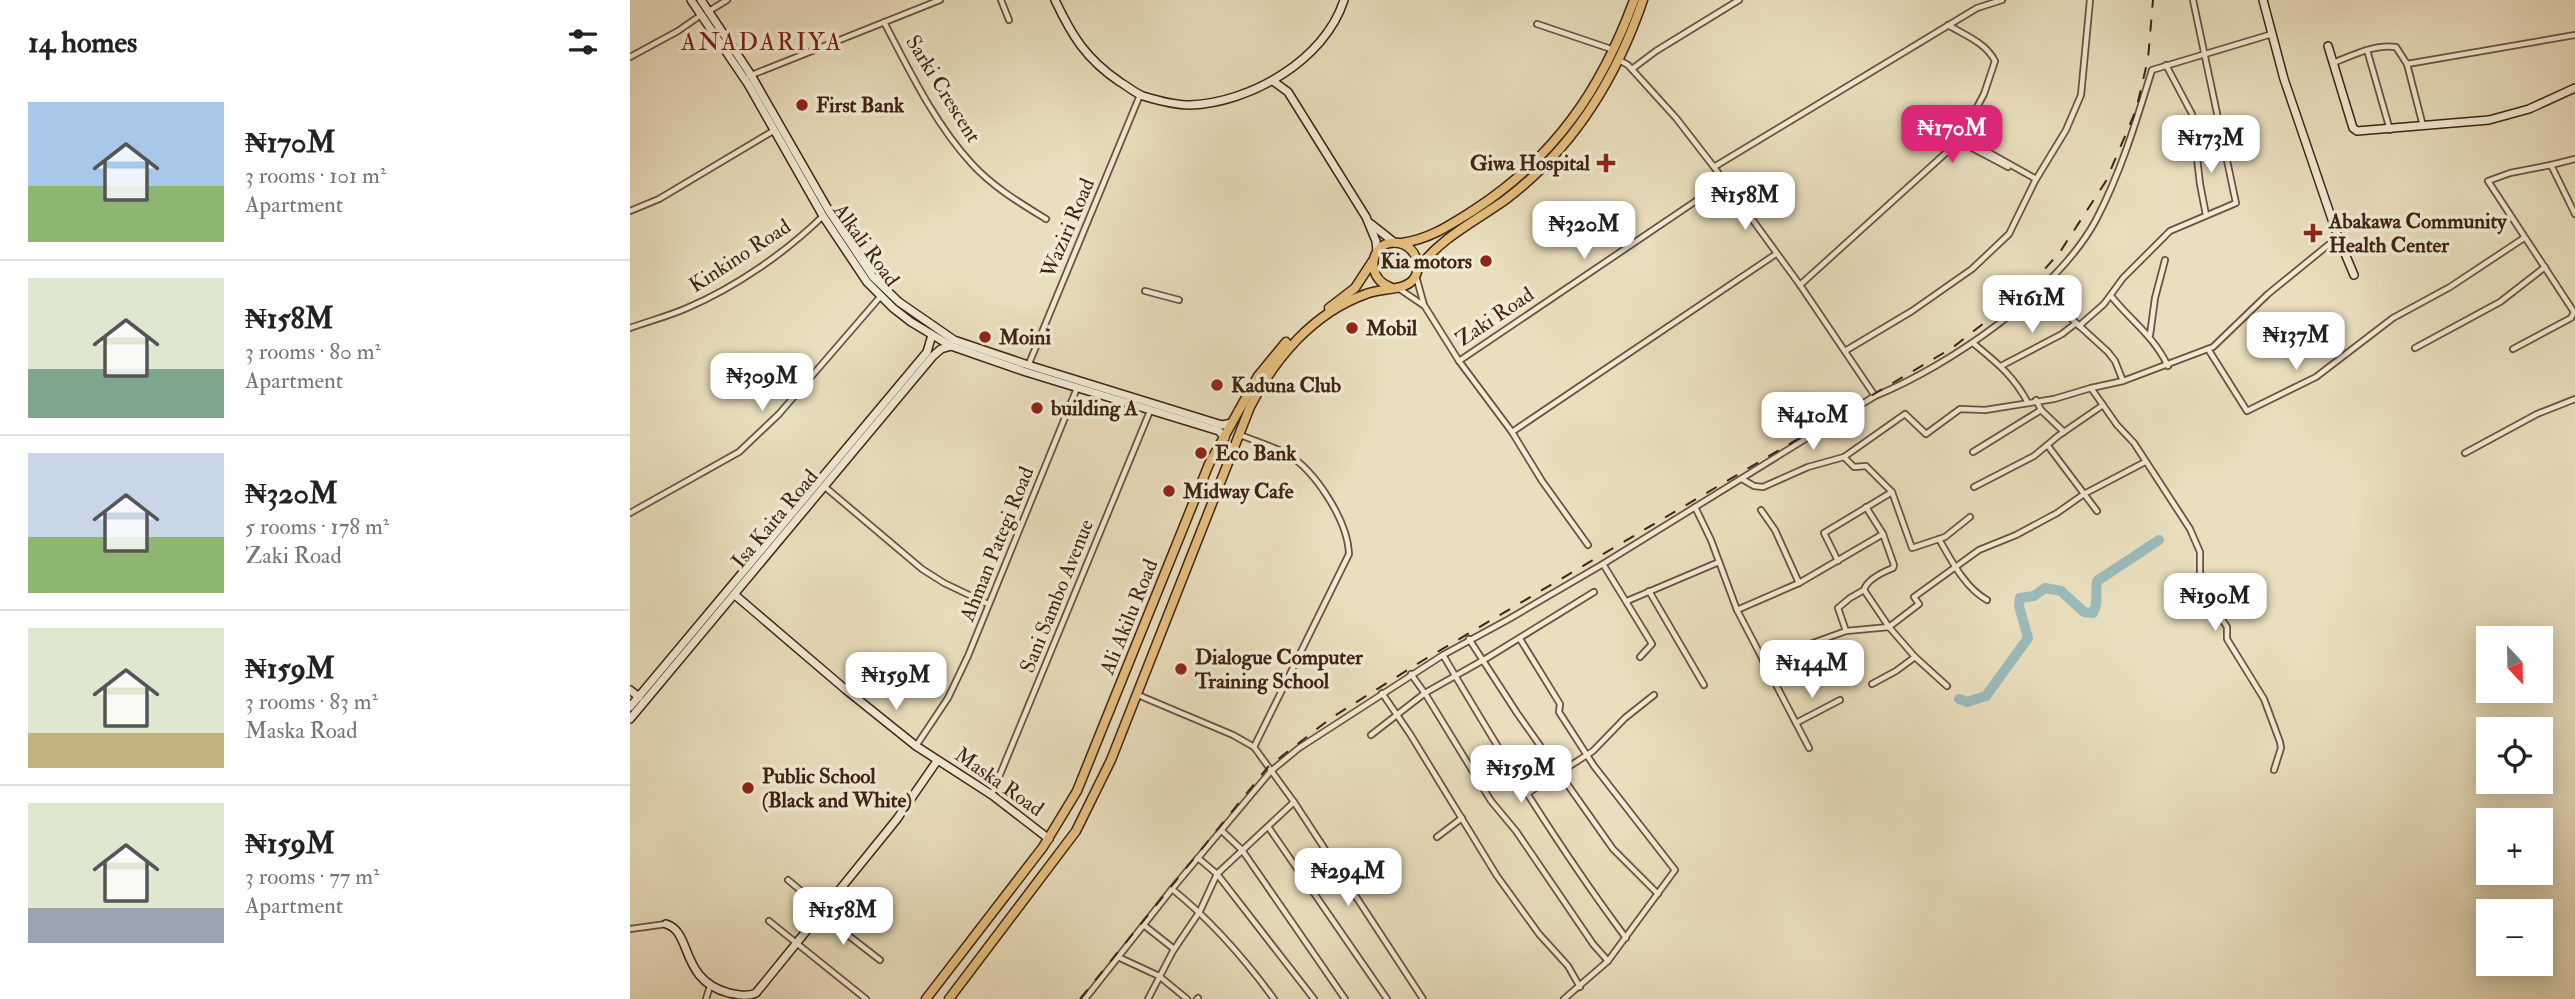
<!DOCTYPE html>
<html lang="en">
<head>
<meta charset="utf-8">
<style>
	:root { --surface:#fff; --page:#f6f6f6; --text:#222; --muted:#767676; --line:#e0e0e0; --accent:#db2777 }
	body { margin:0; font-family:"IM FELL Double Pica",serif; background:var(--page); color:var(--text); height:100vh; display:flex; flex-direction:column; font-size:26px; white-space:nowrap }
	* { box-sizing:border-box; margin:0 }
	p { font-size:23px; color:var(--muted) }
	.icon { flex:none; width:38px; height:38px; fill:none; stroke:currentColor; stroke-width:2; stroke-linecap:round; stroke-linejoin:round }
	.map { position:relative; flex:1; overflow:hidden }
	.panel { display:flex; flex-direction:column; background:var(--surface); width:630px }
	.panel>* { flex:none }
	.needle { width:46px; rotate:158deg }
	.controls { position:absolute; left:1846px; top:626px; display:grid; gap:14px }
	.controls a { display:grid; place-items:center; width:77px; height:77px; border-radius:0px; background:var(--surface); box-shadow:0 4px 18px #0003; font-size:35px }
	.price { position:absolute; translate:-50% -60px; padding:0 16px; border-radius:14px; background:#fff; color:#222; font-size:23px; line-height:46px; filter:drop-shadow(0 2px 4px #0008) }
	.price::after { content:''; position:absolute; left:50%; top:42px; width:21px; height:16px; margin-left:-10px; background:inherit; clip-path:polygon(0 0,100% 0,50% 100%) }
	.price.on { background:var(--accent); color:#fff }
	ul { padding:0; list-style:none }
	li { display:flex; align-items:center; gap:21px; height:175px; padding:0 28px }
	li+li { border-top:2px solid var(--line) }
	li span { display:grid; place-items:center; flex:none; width:196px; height:140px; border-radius:0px; color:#555 }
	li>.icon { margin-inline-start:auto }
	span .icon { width:84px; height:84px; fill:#fffc; stroke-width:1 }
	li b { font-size:30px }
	h2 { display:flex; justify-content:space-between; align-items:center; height:84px; padding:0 28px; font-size:30px }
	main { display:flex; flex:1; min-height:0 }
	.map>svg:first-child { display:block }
</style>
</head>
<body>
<main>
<section class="panel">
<h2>14 homes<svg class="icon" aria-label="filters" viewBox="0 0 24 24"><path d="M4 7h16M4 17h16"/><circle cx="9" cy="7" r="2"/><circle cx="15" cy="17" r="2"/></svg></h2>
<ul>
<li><span style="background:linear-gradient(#a9c7e8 60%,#8fb573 0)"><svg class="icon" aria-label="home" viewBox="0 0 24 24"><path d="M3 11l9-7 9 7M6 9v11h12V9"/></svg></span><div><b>₦170M</b><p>3 rooms · 101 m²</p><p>Apartment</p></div></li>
<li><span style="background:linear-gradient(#dfe7d0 65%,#7fa58c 0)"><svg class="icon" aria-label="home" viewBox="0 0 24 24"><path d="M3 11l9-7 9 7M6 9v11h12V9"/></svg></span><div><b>₦158M</b><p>3 rooms · 80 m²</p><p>Apartment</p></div></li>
<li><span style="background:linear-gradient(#c9d6e8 60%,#8fb573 0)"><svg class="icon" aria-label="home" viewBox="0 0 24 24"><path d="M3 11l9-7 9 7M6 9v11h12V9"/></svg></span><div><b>₦320M</b><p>5 rooms · 178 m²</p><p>Zaki Road</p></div></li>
<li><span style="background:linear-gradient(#dfe7d0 75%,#c2b280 0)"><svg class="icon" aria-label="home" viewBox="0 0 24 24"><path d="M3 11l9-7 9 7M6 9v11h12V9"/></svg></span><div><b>₦159M</b><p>3 rooms · 83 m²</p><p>Maska Road</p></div></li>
<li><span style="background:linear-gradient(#dfe7d0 75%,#9aa5b1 0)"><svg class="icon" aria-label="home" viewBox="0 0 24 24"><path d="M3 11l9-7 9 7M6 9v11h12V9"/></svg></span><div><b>₦159M</b><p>3 rooms · 77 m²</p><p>Apartment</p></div></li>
</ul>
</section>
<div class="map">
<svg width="1945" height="999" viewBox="0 0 1945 999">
	<rect width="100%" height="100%" fill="#e9debd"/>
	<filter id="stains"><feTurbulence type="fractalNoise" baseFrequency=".00286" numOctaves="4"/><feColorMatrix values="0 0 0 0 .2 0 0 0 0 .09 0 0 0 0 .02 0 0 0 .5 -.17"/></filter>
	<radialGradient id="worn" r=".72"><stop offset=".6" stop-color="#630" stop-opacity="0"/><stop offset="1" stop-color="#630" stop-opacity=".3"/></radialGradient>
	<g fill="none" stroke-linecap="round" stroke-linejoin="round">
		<path stroke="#9bbaba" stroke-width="10" d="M1329,699L1337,702L1356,696L1398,638L1389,606L1390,598L1404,596L1415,588L1431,591L1454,612L1463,613C1469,602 1465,594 1467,581L1529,540"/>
		<defs>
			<g id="street">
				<path d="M371,0L379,20"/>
				<path d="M79,11L97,0"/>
				<path d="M254,22C279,70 305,124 342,164C363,187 390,203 416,219"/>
				<path d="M907,24L984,50"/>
				<path d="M1737,50L1760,130"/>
				<path d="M0,57L48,31L71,15"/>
				<path d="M989,60L998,65L1046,118L1084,167L1170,285L1245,396"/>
				<path d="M1703,63C1723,55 1745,44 1766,47L1777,64L1793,126"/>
				<path d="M1777,64L1945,35"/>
				<path d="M1536,65L1562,114L1570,184L1576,215"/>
				<path d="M1002,69L1026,51L1109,0"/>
				<path d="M119,76L310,0"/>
				<path d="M1331,137L1406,179"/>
				<path d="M1329,141L1378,167"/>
				<path d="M1945,159L1921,165L1945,214"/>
				<path d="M1084,167L1347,8L1372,0"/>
				<path d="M0,211L29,199L143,131"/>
				<path d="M786,276L794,305L829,361L882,432L912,481L958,545"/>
				<path d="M1170,285L1329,141L1354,94L1365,61C1356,43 1335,35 1318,25"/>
				<path d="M768,288L793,305"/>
				<path d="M1409,289L1478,352L1485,361L1493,381"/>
				<path d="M515,291L549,300"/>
				<path d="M1481,296C1502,322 1523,335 1538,366"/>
				<path d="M1449,326L1474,304L1493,278L1540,231L1606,203L1563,0"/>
				<path d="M0,328C19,321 39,316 57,308C106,287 155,253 193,216"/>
				<path d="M1520,335L1525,298L1535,260"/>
				<path d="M1343,343C1367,363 1383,375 1398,403"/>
				<path d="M1785,348L1870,302L1915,267"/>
				<path d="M1578,349L1617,411L1686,377L1763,318L1820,287L1894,238"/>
				<path d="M1883,349L1941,318L1944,312L1858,181L1880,173L1921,165"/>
				<path d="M1215,351L1282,311L1342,269L1379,234L1405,181L1436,130L1451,95L1460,0"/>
				<path d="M829,361L1094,182"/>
				<path d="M398,366L510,95"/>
				<path d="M1371,366L1432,334L1446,323"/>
				<path d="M1461,388L1487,425L1504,443L1560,529L1570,552V573L1573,591L1597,627V639L1634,699L1650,742L1651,748L1644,770"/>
				<path d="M1411,410L1434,432"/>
				<path d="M882,432L1146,254"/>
				<path d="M610,435C625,441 642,446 657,454C685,470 718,521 719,554L624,747"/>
				<path d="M1418,446L1467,511"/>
				<path d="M1343,452L1411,410L1406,400"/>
				<path d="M1835,453L1907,414L1945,399"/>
				<path d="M1214,457L1224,467L1236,466L1262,492L1282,548L1315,537L1340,517"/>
				<path d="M1112,479L1124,486L1133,487L1178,467L1214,457L1275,414L1296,434L1330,409L1355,410L1424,399L1461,388L1493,381L1583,347L1638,294L1708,237"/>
				<path d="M195,487L292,569L314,583L358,604"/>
				<path d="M1344,487L1404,456L1428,436L1473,405"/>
				<path d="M1065,507L1081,540L1107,610L1179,748"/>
				<path d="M1131,510L1145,530L1169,583"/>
				<path d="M0,513L109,452L149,414L250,297"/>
				<path d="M1309,539C1321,560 1335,588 1357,600"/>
				<path d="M1208,561L1194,533L1262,492"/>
				<path d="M973,564L1022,644L1010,657"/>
				<path d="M1234,590L1259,627L1289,604L1284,597L1349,550L1386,535L1427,513L1454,494L1515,462"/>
				<path d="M1019,591L1074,685"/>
				<path d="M997,601L1089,562"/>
				<path d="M1107,610L1169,583L1253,534"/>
				<path d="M1216,631L1259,627L1285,657L1317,686"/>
				<path d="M839,639L887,713L983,849L1028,894"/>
				<path d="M890,639L930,704L929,712L964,766L1045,870L978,961L934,999"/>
				<path d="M813,655C870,752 929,848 996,938"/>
				<path d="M1133,661L1216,631L1208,608L1220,598L1234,590C1237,579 1253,572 1263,568L1264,565L1253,534L1236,507"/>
				<path d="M781,674L796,695L861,801L886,831L963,944L978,961"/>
				<path d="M1242,684L1266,671L1285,657"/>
				<path d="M752,693L780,734L867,876L909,934L938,966L950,987"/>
				<path d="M508,695L603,735L624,747L664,802L793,999"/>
				<path d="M1166,723L1210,700"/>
				<path d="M741,735L795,693L857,658L964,592"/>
				<path d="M286,746L318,698L338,656L447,388"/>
				<path d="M898,793L963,751L995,718L1024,695"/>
				<path d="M362,794L520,411"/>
				<path d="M639,828L757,999"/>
				<path d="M592,831L612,850L715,999"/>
				<path d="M807,837L832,818"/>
				<path d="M568,858L587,874L684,999"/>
				<path d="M158,880L194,910"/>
				<path d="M542,889C582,921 614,958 644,999"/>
				<path d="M192,915L250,960"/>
				<path d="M139,921L236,999"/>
				<path d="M515,926L544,949"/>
				<path d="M0,929L36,924"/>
				<path d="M488,957L529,976L557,999"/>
				<path d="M76,999L80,986"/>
				<path d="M455,999L542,889L641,771L669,748L813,655L879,619L973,564L1245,396C1319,366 1427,292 1466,220C1491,172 1506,122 1522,70L1642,34"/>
				<path d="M518,999L543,951L570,911L587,874L664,802"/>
				<path d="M567,999L568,998"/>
			</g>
			<g id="secondary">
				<path d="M61,0L118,84L193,216L237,282L263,308L281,322L321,346L396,372L589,431L595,438"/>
				<path d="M71,0L121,75L199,211L243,277L269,302L324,340L398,365L592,425L602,423"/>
				<path d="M425,0C442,36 456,59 490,82C497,86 505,93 513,96C526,100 546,105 560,105C620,103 695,60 714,0"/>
				<path d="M1633,0L1654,79L1708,237L1724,275"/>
				<path d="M1698,46L1723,128L1727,131L1859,120L1899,109L1945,88"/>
				<path d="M643,81L658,92L736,217L746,241L747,252"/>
				<path d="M741,224L765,243"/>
				<path d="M105,595L215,689L286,746L362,795L419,839"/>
				<path d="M0,690L9,697"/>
				<path d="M0,707L297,352L302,335"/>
				<path d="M0,719L303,356L311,349L321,346"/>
				<path d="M36,924C63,932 49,980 99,993C109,995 117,997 126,993L267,819L307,761"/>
			</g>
			<g id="primary">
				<path d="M772,243C800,239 820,225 844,210C925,157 971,90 1004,0"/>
				<path d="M787,270C810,238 844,222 875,200C943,149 986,79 1013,0"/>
				<path d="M699,308L725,288L742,262"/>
				<path d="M296,999L413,847L447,791L579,464L628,376L656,342"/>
				<path d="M319,999L446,831L481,760L620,407C645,358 683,313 736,294C750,288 772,291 782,281C794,268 786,247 769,243C741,238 733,277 760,287"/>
			</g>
		</defs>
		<use href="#street" stroke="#6a523f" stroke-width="8"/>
		<use href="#secondary" stroke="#3f2315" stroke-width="10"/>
		<use href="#primary" stroke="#3f2315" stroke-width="11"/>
		<use href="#street" stroke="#f1ead4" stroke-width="4.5"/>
		<use href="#secondary" stroke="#f1ead4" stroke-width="7"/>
		<use href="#primary" stroke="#e4bf7e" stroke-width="8"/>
		<path stroke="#3f2315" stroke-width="2" stroke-dasharray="12 12" stroke-linecap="butt" d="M450,999L638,767L701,718L792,661L1322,348L1395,291L1430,252L1476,181L1506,110L1518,59L1523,0"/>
	</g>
	<g fill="#8f2418" stroke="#f1ead4" stroke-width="2.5">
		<circle cx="172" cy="105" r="7"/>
		<path d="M972.5 152.5h7v7h7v7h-7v7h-7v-7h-7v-7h7z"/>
		<path d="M1679.5 222.5h7v7h7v7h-7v7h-7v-7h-7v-7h7z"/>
		<circle cx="856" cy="261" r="7"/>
		<circle cx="722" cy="328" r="7"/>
		<circle cx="355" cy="337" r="7"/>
		<circle cx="587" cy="385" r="7"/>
		<circle cx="407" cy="408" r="7"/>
		<circle cx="571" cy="453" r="7"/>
		<circle cx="539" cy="491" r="7"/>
		<circle cx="551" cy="669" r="7"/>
		<circle cx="118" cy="788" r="7"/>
	</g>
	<g text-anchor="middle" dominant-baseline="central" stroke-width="7" stroke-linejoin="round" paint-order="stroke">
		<g font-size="21" fill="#3f2315" stroke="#f1ead4">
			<text transform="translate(313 89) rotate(58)">Sarki Crescent</text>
			<text transform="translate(438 228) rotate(-67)">Waziri Road</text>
			<text transform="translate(236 245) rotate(54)">Alkali Road</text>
			<text transform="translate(110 256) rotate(-33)">Kinkino Road</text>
			<text transform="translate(865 317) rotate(-34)">Zaki Road</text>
			<text transform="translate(145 519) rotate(-50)">Isa Kaita Road</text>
			<text transform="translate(367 544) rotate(-68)">Ahman Pategi Road</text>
			<text transform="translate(427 596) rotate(-68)">Sani Sambo Avenue</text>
			<text transform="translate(499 617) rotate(-68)">Ali Akilu Road</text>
			<text transform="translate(369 782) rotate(35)">Maska Road</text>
		</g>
		<g font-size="21" font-weight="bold" fill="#3f2315" stroke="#f1ead4" text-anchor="start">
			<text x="186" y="105">First Bank</text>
			<text x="960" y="163" text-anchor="end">Giwa Hospital</text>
			<text x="1699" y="221">Abakawa Community<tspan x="1699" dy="24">Health Center</tspan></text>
			<text x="842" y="261" text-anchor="end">Kia motors</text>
			<text x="736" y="328">Mobil</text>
			<text x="369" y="337">Moini</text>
			<text x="601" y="385">Kaduna Club</text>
			<text x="421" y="408">building A</text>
			<text x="585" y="453">Eco Bank</text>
			<text x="553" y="491">Midway Cafe</text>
			<text x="565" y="657">Dialogue Computer<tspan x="565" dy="24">Training School</tspan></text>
			<text x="132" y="776">Public School<tspan x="132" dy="24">(Black and White)</tspan></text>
		</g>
		<g font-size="24" letter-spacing="2" fill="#7a1f14" stroke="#f1ead4">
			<text x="132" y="42">ANADARIYA</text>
		</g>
	</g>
	<rect width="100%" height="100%" filter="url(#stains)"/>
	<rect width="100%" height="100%" fill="url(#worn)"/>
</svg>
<div class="controls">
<a><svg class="needle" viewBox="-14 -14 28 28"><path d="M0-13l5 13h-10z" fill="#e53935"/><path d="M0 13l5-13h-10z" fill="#767676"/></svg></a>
<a><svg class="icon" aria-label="locate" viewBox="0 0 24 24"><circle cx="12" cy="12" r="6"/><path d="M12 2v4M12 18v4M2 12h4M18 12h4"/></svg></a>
<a>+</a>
<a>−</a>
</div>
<b class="price on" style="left:1322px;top:165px">₦170M</b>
<b class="price" style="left:1581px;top:175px">₦173M</b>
<b class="price" style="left:1115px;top:232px">₦158M</b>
<b class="price" style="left:954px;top:261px">₦320M</b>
<b class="price" style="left:1402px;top:335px">₦161M</b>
<b class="price" style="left:1666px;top:372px">₦137M</b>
<b class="price" style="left:132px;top:413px">₦309M</b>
<b class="price" style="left:1183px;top:452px">₦410M</b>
<b class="price" style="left:1585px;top:633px">₦190M</b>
<b class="price" style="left:1182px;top:700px">₦144M</b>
<b class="price" style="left:266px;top:712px">₦159M</b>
<b class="price" style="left:891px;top:805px">₦159M</b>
<b class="price" style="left:718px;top:908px">₦294M</b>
<b class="price" style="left:213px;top:947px">₦158M</b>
</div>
</main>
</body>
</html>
